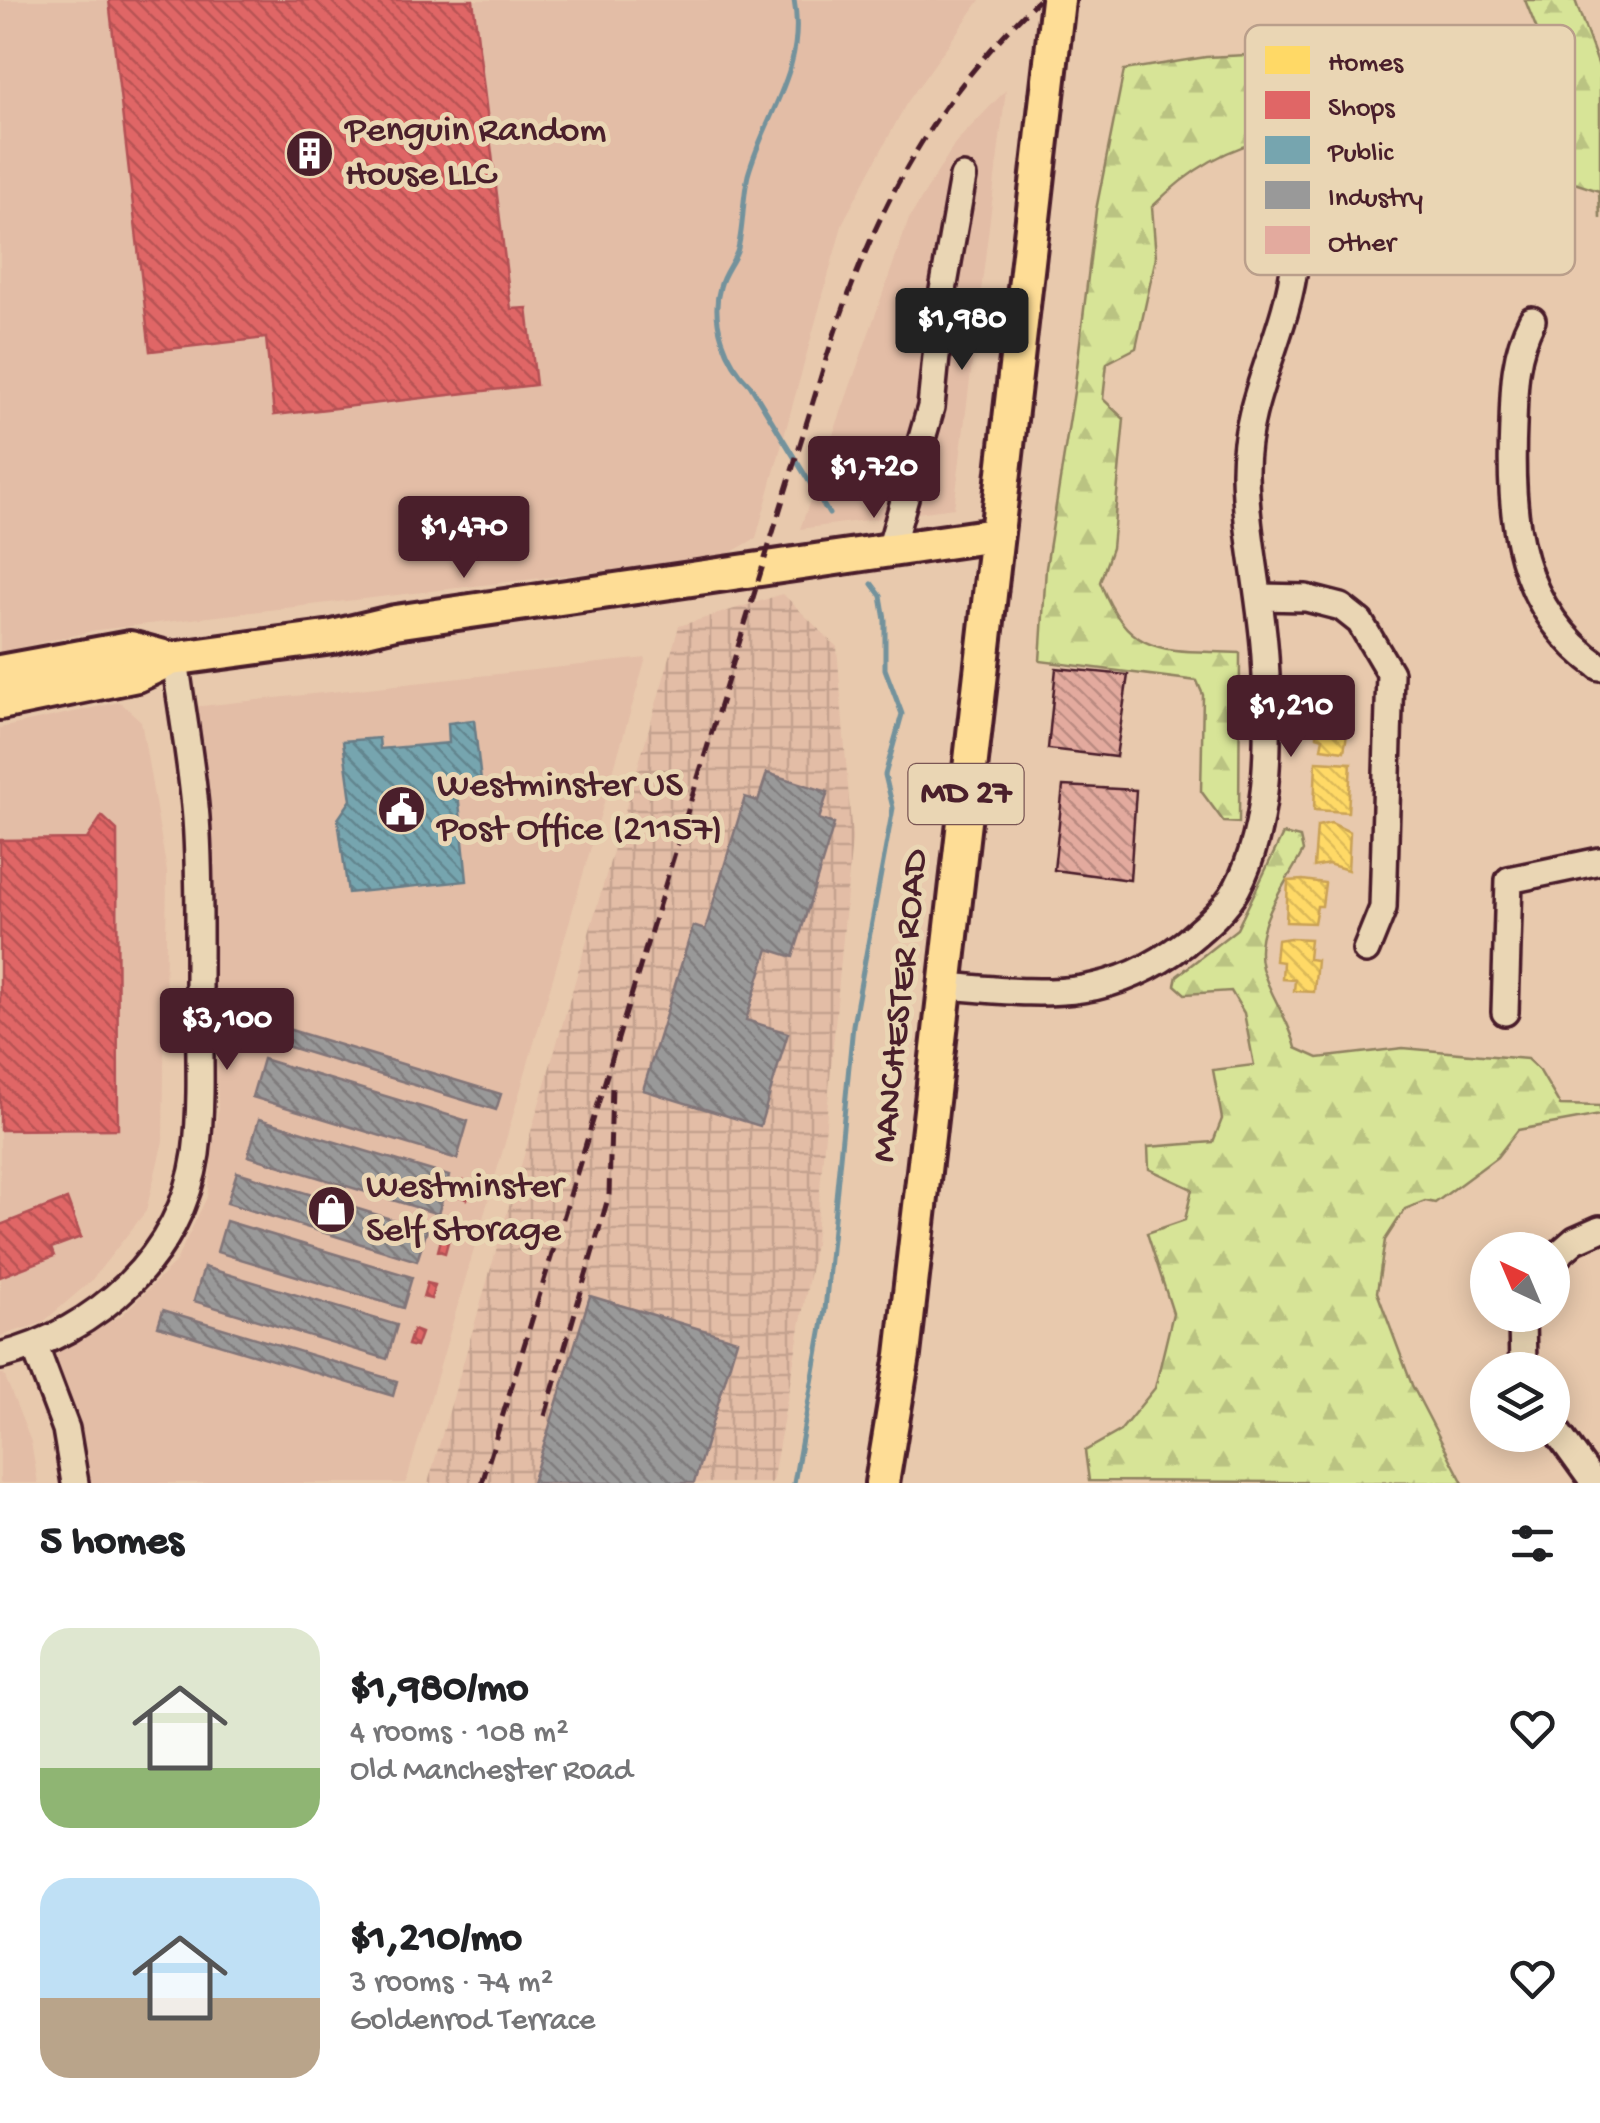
<!DOCTYPE html>
<html lang="en">
<head>
<meta charset="utf-8">
<style>
	:root { --surface:#fff; --page:#f6f6f6; --text:#202124; --muted:#757577; --accent:#4a1f2b }
	body { margin:0; font-family:"Gochi Hand",sans-serif; background:var(--page); color:var(--text); height:100vh; display:flex; flex-direction:column; font-size:38px; white-space:nowrap }
	* { box-sizing:border-box; margin:0 }
	p { font-size:32px; color:var(--muted) }
	.icon { flex:none; width:55px; height:55px; fill:none; stroke:currentColor; stroke-width:2; stroke-linecap:round; stroke-linejoin:round }
	.map { position:relative; height:1483px; overflow:hidden }
	.sheet { display:flex; flex-direction:column; background:var(--surface); flex:1 }
	.sheet>* { flex:none }
	.needle { width:65px; rotate:316deg }
	.fabs { position:absolute; left:1470px; top:1232px; display:grid; gap:20px }
	.fabs a { display:grid; place-items:center; width:100px; height:100px; border-radius:50%; background:var(--surface); box-shadow:0 5px 25px #0003; font-size:50px }
	.price { position:absolute; translate:-50% -85px; padding:0 22px; border-radius:10px; background:var(--accent); color:#fff; font-size:32px; line-height:65px; filter:drop-shadow(0 2px 5px #0008) }
	.price::after { content:''; position:absolute; left:50%; top:60px; width:30px; height:22px; margin-left:-15px; background:inherit; clip-path:polygon(0 0,100% 0,50% 100%) }
	.price.active { background:#222; color:#fff }
	ul { padding:0; list-style:none }
	li { display:flex; align-items:center; gap:30px; height:250px; padding:0 40px }
	li span { display:grid; place-items:center; flex:none; width:280px; height:200px; border-radius:30px; color:#555 }
	li>.icon { margin-inline-start:auto }
	span .icon { width:120px; height:120px; fill:#fffc; stroke-width:1 }
	li b { font-size:42px }
	h2 { display:flex; justify-content:space-between; align-items:center; height:120px; padding:0 40px; font-size:42px }
	.map>svg:first-child { display:block }
</style>
</head>
<body>
<div class="map">
<svg width="1600" height="1483" viewBox="0 0 1600 1483">
	<defs>
		<pattern id="industrial-grid" width="8" height="8" patternUnits="userSpaceOnUse" patternTransform="scale(2.5)"><rect width="8" height="8" fill="#e3bda6"/><path d="M0 4h8M4 0v8" fill="none" stroke="#c4a28f"/></pattern>
		<pattern id="forest-firs" width="22" height="20" patternUnits="userSpaceOnUse" patternTransform="scale(2.5)"><rect width="22" height="20" fill="#d7e497"/><path d="M5 1l3.5 6h-7zM16 11l3.5 6h-7z" fill="#bac382"/></pattern>
		<pattern id="homes-back-hatch" width="6" height="6" patternUnits="userSpaceOnUse" patternTransform="scale(2.5)"><rect width="6" height="6" fill="#ffd966"/><path d="M-1 5l2 2M0 0l6 6M5-1l2 2" fill="none" stroke="#dcba59"/></pattern>
		<pattern id="shops-back-hatch" width="6" height="6" patternUnits="userSpaceOnUse" patternTransform="scale(2.5)"><rect width="6" height="6" fill="#e06666"/><path d="M-1 5l2 2M0 0l6 6M5-1l2 2" fill="none" stroke="#b85354"/></pattern>
		<pattern id="public-back-hatch" width="6" height="6" patternUnits="userSpaceOnUse" patternTransform="scale(2.5)"><rect width="6" height="6" fill="#76a5af"/><path d="M-1 5l2 2M0 0l6 6M5-1l2 2" fill="none" stroke="#63868f"/></pattern>
		<pattern id="industry-back-hatch" width="6" height="6" patternUnits="userSpaceOnUse" patternTransform="scale(2.5)"><rect width="6" height="6" fill="#999"/><path d="M-1 5l2 2M0 0l6 6M5-1l2 2" fill="none" stroke="#7f7c7d"/></pattern>
		<pattern id="building-back-hatch" width="6" height="6" patternUnits="userSpaceOnUse" patternTransform="scale(2.5)"><rect width="6" height="6" fill="#e3aa9e"/><path d="M-1 5l2 2M0 0l6 6M5-1l2 2" fill="none" stroke="#ba8a81"/></pattern>
	</defs>
	<rect width="100%" height="100%" fill="#e8c9ad"/>
	<filter id="ink" filterUnits="userSpaceOnUse"><feTurbulence type="fractalNoise" baseFrequency=".01" numOctaves="2"/><feDisplacementMap in="SourceGraphic" scale="20" xChannelSelector="R" yChannelSelector="G"/><feConvolveMatrix kernelMatrix="1 2 1 2 8 2 1 2 1" color-interpolation-filters="sRGB"/></filter>
	<g filter="url(#ink)">
		<g fill="#e3bda6">
			<path d="M0,0H980L906,104L843,222L756,538L723,557L97,630L0,652Z"/>
			<path d="M1006,90L954,508L800,529L909,219L956,142Z"/>
			<path d="M646,658L406,1483H84L79,1428L53,1355L122,1315L175,1263L207,1197L218,1108L211,890L192,707Z"/>
			<path d="M120,702L141,721L167,872L163,1141L146,1211L91,1281L42,1323L0,1336V728Z"/>
			<path d="M0,1374H4L31,1442L38,1483H0Z"/>
		</g>
		<path fill="url(#industrial-grid)" d="M783,594L837,647L852,839L815,1243L772,1483H428L679,626Z"/>
		<g fill="url(#forest-firs)" stroke="#908261" stroke-width="2.5">
			<path d="M1525,0H1575L1600,69V219L1599,191L1565,180L1490,204L1468,162C1448,156 1429,170 1408,173C1319,110 1225,133 1152,207L1156,257L1136,348L1107,363L1103,399L1124,419L1112,548L1100,582C1131,661 1167,649 1240,653L1239,823L1224,822L1201,791L1203,695L1197,681L1040,661L1046,568L1074,392L1096,210L1124,70L1206,57L1268,54L1361,90L1451,88L1483,53L1532,80L1550,62Z"/>
			<path d="M1283,834L1300,838L1303,851C1286,885 1251,926 1262,968C1270,996 1289,1019 1296,1048L1318,1058L1403,1048L1527,1059L1540,1071L1560,1105L1600,1106V1115L1518,1130L1497,1157L1435,1203L1425,1201L1405,1209L1385,1240L1377,1292L1412,1385L1463,1483L1089,1481L1085,1451L1120,1431L1155,1388L1173,1313L1147,1233L1185,1220L1192,1189L1149,1169L1148,1147L1213,1142L1222,1119L1213,1070L1254,1065L1244,1013L1231,991L1185,994L1175,985L1177,976L1237,929Z"/>
		</g>
		<g fill="url(#homes-back-hatch)" stroke="#c9a154" stroke-width="2.5">
			<path d="M1333,701L1352,707L1344,751L1321,748L1323,738L1317,736L1318,703Z"/>
			<path d="M1316,761L1351,763L1348,812L1314,810Z"/>
			<path d="M1331,823L1350,832L1348,870L1328,864L1314,867L1317,826Z"/>
			<path d="M1303,880L1325,883L1322,906H1317L1314,923L1286,922L1288,881Z"/>
			<path d="M1290,938L1310,939L1308,959L1317,960L1314,992L1294,991L1295,980L1282,979L1283,962L1275,961L1277,940Z"/>
		</g>
		<g fill="url(#shops-back-hatch)" stroke="#b35154" stroke-width="2.5">
			<path d="M109,0H473L511,309L527,308L536,385L274,415L266,338L150,351Z"/>
			<path d="M102,816L117,830L118,1129L0,1130V840L87,839Z"/>
			<path d="M266,1023L281,1027L276,1043L262,1038Z"/>
			<path d="M464,1181L472,1184L467,1199L459,1196Z"/>
			<path d="M67,1199L81,1237L51,1248L54,1256L0,1277V1225Z"/>
			<path d="M442,1236L449,1238L445,1253L438,1251Z"/>
			<path d="M427,1283L435,1285L431,1299L423,1297Z"/>
			<path d="M413,1330L421,1333L416,1347L408,1345Z"/>
		</g>
		<path fill="url(#public-back-hatch)" stroke="#697d87" stroke-width="2.5" d="M474,720L481,781L457,783L467,881L348,893L338,819L351,800L343,741L379,738L380,749L449,743L448,723Z"/>
		<g fill="url(#industry-back-hatch)" stroke="#817478" stroke-width="2.5">
			<path d="M767,773L828,792L819,819L834,824L793,957L768,949L746,1020L788,1033L760,1126L643,1090L693,926L705,930L745,797L758,801Z"/>
			<path d="M281,1027L501,1094L496,1110L276,1043Z"/>
			<path d="M263,1059L468,1121L457,1159L252,1097Z"/>
			<path d="M259,1119L449,1176L438,1214L248,1156Z"/>
			<path d="M237,1172L427,1230L417,1261L227,1203Z"/>
			<path d="M226,1221L412,1277L403,1308L217,1252Z"/>
			<path d="M204,1267L397,1325L387,1359L194,1301Z"/>
			<path d="M590,1296L737,1340L694,1483H532Z"/>
			<path d="M163,1310L397,1381L393,1396L158,1326Z"/>
		</g>
		<g fill="none" stroke-linecap="round" stroke-linejoin="round">
			<g stroke="#73929c" stroke-width="5">
				<path d="M794,0C807,68 765,114 748,175C742,200 744,229 737,252C732,264 723,274 720,287C710,320 726,362 750,385L829,514"/>
				<path d="M794,1483L825,1310L853,1025L893,808L885,775L902,714L885,669V620L881,596L872,584"/>
			</g>
		</g>
		<g fill="url(#building-back-hatch)" stroke="#4a1f2b" stroke-width="2.5">
			<path d="M1056,668L1128,675L1116,757L1048,749Z"/>
			<path d="M1063,786L1136,790L1130,880L1054,870Z"/>
		</g>
		<g fill="none" stroke-linecap="round" stroke-linejoin="round">
			<defs>
				<g id="minor">
					<path d="M1532,320C1514,355 1514,387 1513,425C1509,519 1517,608 1600,667"/>
					<path d="M890,550L931,407L942,296L963,177"/>
					<path d="M1260,597L1306,598L1341,607L1360,622L1390,673L1383,908L1366,950"/>
					<path d="M945,986C990,989 1037,996 1082,989C1121,983 1154,967 1185,943C1204,927 1225,910 1237,888C1272,823 1269,728 1265,656C1261,595 1246,535 1245,474C1244,399 1287,335 1295,261"/>
					<path d="M1505,1012L1509,880L1600,861"/>
					<path d="M1552,1260L1575,1240L1600,1229"/>
					<path d="M1522,1315L1523,1370"/>
					<path d="M35,1347L66,1429L75,1483"/>
					<path d="M0,1356C96,1332 181,1256 196,1154C203,1099 199,1042 199,986C199,930 200,874 196,818C192,765 182,712 175,659"/>
					<path d="M1552,1425L1594,1483"/>
				</g>
				<g id="major">
					<path d="M0,672L130,648L171,659"/>
					<path d="M0,703L137,675L171,659L333,637L395,622L994,535"/>
					<path d="M882,1483L903,1355L1058,0"/>
				</g>
			</defs>
			<use href="#minor" stroke="#4a1f2b" stroke-width="32"/>
			<use href="#major" stroke="#4a1f2b" stroke-width="40"/>
			<use href="#minor" stroke="#ead6b4" stroke-width="25"/>
			<use href="#major" stroke="#fedd96" stroke-width="32"/>
			<g stroke="#4a1f2b" stroke-width="5" stroke-dasharray="15 8" stroke-linecap="butt">
				<path d="M545,1416L609,1195L612,1085"/>
				<path d="M482,1483L827,356C875,210 927,108 1038,0"/>
			</g>
		</g>
	</g>
	<defs>
		<symbol id="building-disc" viewBox="-11 -11 22 22"><circle r="9.5" fill="#4a1f2b" stroke="#ead6b4"/><path d="M-4-6H4V6H1V3H-1V6H-4ZM-2.5-4.3h1.7v1.8h-1.7ZM.8-4.3h1.7v1.8H.8ZM-2.5-1h1.7V.8h-1.7ZM.8-1h1.7V.8H.8Z" fill="#fff"/></symbol>
		<symbol id="civic-disc" viewBox="-11 -11 22 22"><circle r="9.5" fill="#4a1f2b" stroke="#ead6b4"/><path d="M-.6-6.5H3V-4.5H.6V-3L4-1V1h2V6H-6V1h2V-1L-.6-3ZM-1.2 2.5V6h2.4V2.5Z" fill="#fff"/></symbol>
		<symbol id="shop-disc" viewBox="-11 -11 22 22"><circle r="9.5" fill="#4a1f2b" stroke="#ead6b4"/><path d="M-5-2.5h2.3a2.7 3.5 0 0 1 5.4 0H5L5.5 6h-11ZM-1.5-2.5h3a1.5 2.3 0 0 0-3 0Z" fill="#fff"/></symbol>
	</defs>
	<g fill-rule="evenodd">
		<use href="#building-disc" x="282" y="126" width="55" height="55"/>
		<use href="#civic-disc" x="374" y="782" width="55" height="55"/>
		<use href="#shop-disc" x="304" y="1182" width="55" height="55"/>
	</g>
	<g text-anchor="middle" dominant-baseline="central" stroke-width="10" stroke-linejoin="round" paint-order="stroke">
		<rect fill="#ead6b4" stroke="#7a5654" stroke-width="2.5" x="908.5" y="764" width="115" height="60" rx="8"/>
		<g font-size="35" font-weight="bold" fill="#4a1f2b">
			<text x="966" y="794">MD 27</text>
		</g>
		<g font-size="38" fill="#4a1f2b" stroke="#ead6b4" text-anchor="start">
			<text x="345" y="132">Penguin Random<tspan x="345" dy="44">House LLC</tspan></text>
			<text x="437" y="787">Westminster US<tspan x="437" dy="44">Post Office (21157)</tspan></text>
			<text x="366" y="1188">Westminster<tspan x="366" dy="44">Self Storage</tspan></text>
		</g>
		<g font-size="38" fill="#4a1f2b" stroke="#ead6b4">
			<text transform="translate(902 1006) rotate(-84)">MANCHESTER ROAD</text>
		</g>
	</g>
	<rect x="1245" y="25" width="330" height="250" rx="15" fill="#ead6b4" stroke="#ba9f8b" stroke-width="2.5"/>
	<rect x="1265" y="46" width="45" height="28" fill="#ffd966"/>
	<rect x="1265" y="91" width="45" height="28" fill="#e06666"/>
	<rect x="1265" y="136" width="45" height="28" fill="#76a5af"/>
	<rect x="1265" y="181" width="45" height="28" fill="#999"/>
	<rect x="1265" y="226" width="45" height="28" fill="#e3aa9e"/>
	<g font-size="28" fill="#4a1f2b">
		<text x="1328" y="70">Homes</text>
		<text x="1328" y="115">Shops</text>
		<text x="1328" y="160">Public</text>
		<text x="1328" y="205">Industry</text>
		<text x="1328" y="250">Other</text>
	</g>
</svg>
<div class="fabs">
<a><svg class="needle" viewBox="-14 -14 28 28"><path d="M0-13l5 13h-10z" fill="#e53935"/><path d="M0 13l5-13h-10z" fill="#757577"/></svg></a>
<a><svg class="icon" aria-label="layers" viewBox="0 0 24 24"><path d="M12 4l9 5-9 5-9-5zM3 14l9 5 9-5"/></svg></a>
</div>
<b class="price active" style="left:962px;top:373px">$1,980</b>
<b class="price" style="left:874px;top:521px">$1,720</b>
<b class="price" style="left:464px;top:581px">$1,470</b>
<b class="price" style="left:1291px;top:760px">$1,210</b>
<b class="price" style="left:227px;top:1073px">$3,100</b>
</div>
<section class="sheet">
<h2>5 homes<svg class="icon" aria-label="filters" viewBox="0 0 24 24"><path d="M4 7h16M4 17h16"/><circle cx="9" cy="7" r="2"/><circle cx="15" cy="17" r="2"/></svg></h2>
<ul>
<li><span style="background:linear-gradient(#dfe7d0 70%,#8fb573 0)"><svg class="icon" aria-label="home" viewBox="0 0 24 24"><path d="M3 11l9-7 9 7M6 9v11h12V9"/></svg></span><div><b>$1,980/mo</b><p>4 rooms · 108 m²</p><p>Old Manchester Road</p></div><svg class="icon" aria-label="heart" viewBox="0 0 24 24"><path d="M12 20l-8-8c-3-5 5-10 8-4 3-6 11-1 8 4z"/></svg></li>
<li><span style="background:linear-gradient(#bfe0f5 60%,#b9a48a 0)"><svg class="icon" aria-label="home" viewBox="0 0 24 24"><path d="M3 11l9-7 9 7M6 9v11h12V9"/></svg></span><div><b>$1,210/mo</b><p>3 rooms · 74 m²</p><p>Goldenrod Terrace</p></div><svg class="icon" aria-label="heart" viewBox="0 0 24 24"><path d="M12 20l-8-8c-3-5 5-10 8-4 3-6 11-1 8 4z"/></svg></li>
</ul>
</section>
</body>
</html>
